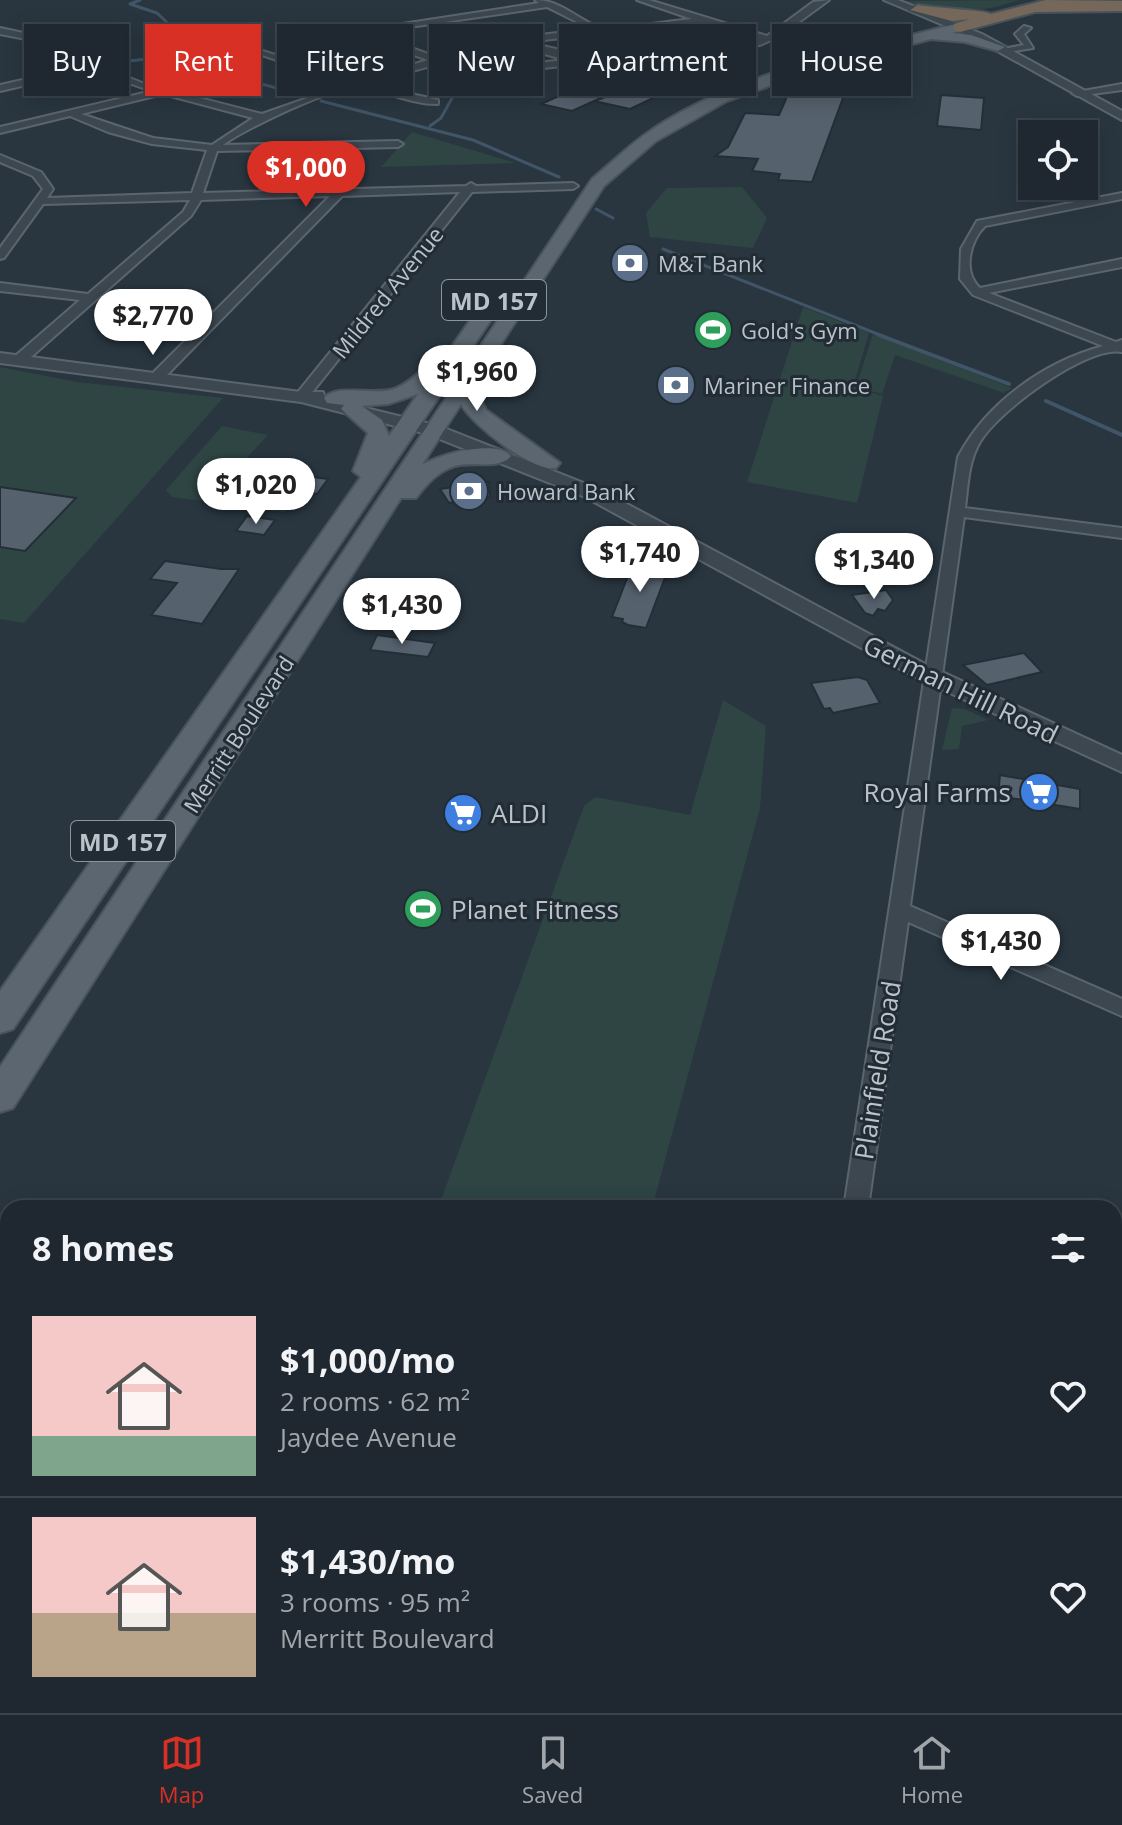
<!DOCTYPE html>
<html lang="en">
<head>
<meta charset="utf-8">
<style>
	:root { --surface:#1f2830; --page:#273038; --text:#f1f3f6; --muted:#a1a6ab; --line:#3c444c; --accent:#d93025 }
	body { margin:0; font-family:"Open Sans",sans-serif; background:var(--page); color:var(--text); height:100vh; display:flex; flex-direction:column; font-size:30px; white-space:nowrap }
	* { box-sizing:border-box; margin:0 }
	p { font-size:26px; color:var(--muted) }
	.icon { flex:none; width:44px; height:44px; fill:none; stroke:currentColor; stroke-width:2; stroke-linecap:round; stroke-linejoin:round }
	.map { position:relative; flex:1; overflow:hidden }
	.sheet { position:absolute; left:0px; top:1200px; width:1122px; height:514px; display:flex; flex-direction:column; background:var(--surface); border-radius:24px 24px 0 0; box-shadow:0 4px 20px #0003,0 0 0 2px var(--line) }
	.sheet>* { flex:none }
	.top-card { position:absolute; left:24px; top:24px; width:1074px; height:72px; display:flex; gap:16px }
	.tools { position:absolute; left:1018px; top:120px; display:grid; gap:16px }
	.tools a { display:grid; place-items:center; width:80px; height:80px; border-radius:0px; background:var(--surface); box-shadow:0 4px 20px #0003,0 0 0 2px var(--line); font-size:40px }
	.price { position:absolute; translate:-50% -68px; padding:0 18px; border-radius:28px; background:#fff; color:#222; font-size:26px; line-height:52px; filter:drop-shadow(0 2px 4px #0008) }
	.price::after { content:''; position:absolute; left:50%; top:48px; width:24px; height:18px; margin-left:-12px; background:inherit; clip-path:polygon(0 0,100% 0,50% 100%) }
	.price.on { background:var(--accent); color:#fff }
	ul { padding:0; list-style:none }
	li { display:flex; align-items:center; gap:24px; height:200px; padding:0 32px }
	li+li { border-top:2px solid var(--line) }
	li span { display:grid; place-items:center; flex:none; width:224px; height:160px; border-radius:0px; color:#555 }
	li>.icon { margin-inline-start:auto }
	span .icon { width:96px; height:96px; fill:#fffc; stroke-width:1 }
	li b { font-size:34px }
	h2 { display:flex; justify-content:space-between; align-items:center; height:96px; padding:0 32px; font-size:34px }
	.pill { padding:0 28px; border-radius:0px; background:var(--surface); box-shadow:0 4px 20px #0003,0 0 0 2px var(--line); font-size:28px; line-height:72px }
	.pill.on { background:var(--accent); color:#fff }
	.menu { display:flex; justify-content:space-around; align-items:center; height:112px; border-top:2px solid var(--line); background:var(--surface); font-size:22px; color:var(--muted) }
	.menu a { display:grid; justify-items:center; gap:4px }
	.menu .on { color:var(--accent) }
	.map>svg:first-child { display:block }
</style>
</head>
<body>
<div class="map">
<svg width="1122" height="1713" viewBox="0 0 1122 1713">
	<rect width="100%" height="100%" fill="#293640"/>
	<g fill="#2e4543">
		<path d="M1020,0C975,14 945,17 901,1Z"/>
		<path d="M412,132L516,163L381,167Z"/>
		<path d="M742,187L767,218L753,248L650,237L646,213L667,188Z"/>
		<path d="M803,307L869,333L853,387L883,396L857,503L747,482Z"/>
		<path d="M873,334L1012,388L1004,393L895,355L882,394L856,387Z"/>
		<path d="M0,367L77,382L223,398L24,623L0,619Z"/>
		<path d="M222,426L268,435L221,486L245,503L286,509L285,512L172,497L166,490Z"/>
		<path d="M723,700L766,726L760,808L652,1208H438L584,806L595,797L690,815Z"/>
		<path d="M952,708L965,709L988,720L962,726L959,749L942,750Z"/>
		<path d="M257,1706H535L552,1713H254Z"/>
	</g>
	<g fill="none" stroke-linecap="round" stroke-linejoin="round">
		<g stroke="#415568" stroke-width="3">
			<path d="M140,0L130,4L157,13L178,33L174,42L179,49L177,57L198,67L303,95"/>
			<path d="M99,64L177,56"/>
			<path d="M451,97L493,89"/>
			<path d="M321,101L473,140L559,177"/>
			<path d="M430,126L441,118L457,89L454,86"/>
			<path d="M596,209L613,218"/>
			<path d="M663,249L885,337"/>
		</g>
		<g stroke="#415568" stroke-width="4">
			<path d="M879,335L1009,384"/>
			<path d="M1046,401L1122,435"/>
		</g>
	</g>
	<g fill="#55616d" stroke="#242e37" stroke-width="2">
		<path d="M677,71L698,77L630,109L594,101Z"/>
		<path d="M796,82L847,87L812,182L778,180L780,174L752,171L758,159L715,156L728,147L745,113L779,115L786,99V86Z"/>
		<path d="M581,86L612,93L572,111L541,104Z"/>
		<path d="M941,95L984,98L981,130L937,126Z"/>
		<path d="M267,471L328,479L317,494L255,486Z"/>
		<path d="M489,482L490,497L459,504L458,501L449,503L440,489Z"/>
		<path d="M0,487L76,498L25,551L0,547Z"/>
		<path d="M247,516L275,520L264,535L236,531Z"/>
		<path d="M165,561L221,569H239L202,624L151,615L177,583L150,579Z"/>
		<path d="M633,563L669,567L646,628L628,625L622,622L623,619L612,617Z"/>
		<path d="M396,582L405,583L433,587L423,604L386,598Z"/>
		<path d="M886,590L893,600L885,611L878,609L873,616L865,613L852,595Z"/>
		<path d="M377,635L435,643L428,657L370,650Z"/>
		<path d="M1024,653L1042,672L987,685L963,665Z"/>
		<path d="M858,677L867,680L880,703L833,713L830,708L824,709L811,683Z"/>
		<path d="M1000,775L1080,789V809L998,796Z"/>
	</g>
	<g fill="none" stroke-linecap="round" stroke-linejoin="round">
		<defs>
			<g id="minor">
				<path d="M535,0C560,0 576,18 598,27C610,32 675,20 692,19L637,0H649L767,36L813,2L829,0L780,36L760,45L495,73L452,69L437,64L367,84L438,100V104C412,105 385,90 359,87C336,85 242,130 223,145L398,141L403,144L398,147L217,151L203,193L466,186L471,183L476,186L573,183L578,186L573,189L472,192L306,400L294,397L460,192L342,196L161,381H151V375L330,196L201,200L191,216L23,364H13V358L80,300L0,291V283L88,294L183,212L190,200L43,204L4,258L0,259V248L43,189L33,176L0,162V155L41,172L53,189L47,198L192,193L207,150L152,144L108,132L70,116L0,133V127L152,91L92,70L0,91V85L85,66L36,41L0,34V28L42,37L96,65L145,84L262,114L348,84L256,53V49L358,81L428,60L369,39L376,28L539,3ZM547,7L591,29L515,38L496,26L489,28L505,39V43L566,60L495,67L453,63L378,36L396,29ZM704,22L759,39L577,59L560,50L526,42ZM163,94L253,118L212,145L153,138L81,114Z"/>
				<path d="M1024,26L1031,28L1024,34L1033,48L1003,53V49L1024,45L1015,34Z"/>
				<path d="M1122,84V90L1077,96L1072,93Z"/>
				<path d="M1122,193V199L985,226C970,241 962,272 980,288L1122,259V267L989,293L1116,342L1122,340V352C1087,345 997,412 980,442C968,462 968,486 965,508L1122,528V538L964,517L910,906L1122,999V1016L908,922L868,1208H844L958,457C986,403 1044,362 1103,346L973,295L960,279L961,249L977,221Z"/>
				<path d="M765,1706H797L796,1713H764Z"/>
			</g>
			<g id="tertiary">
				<path d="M884,0H898L982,34L1122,111V120L974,38Z"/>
				<path d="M0,353L301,392H323L325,398L439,426L599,489L927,665L1122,755V772L911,675L585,497L427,434L301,402L0,363Z"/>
			</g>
			<g id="primary">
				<path d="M960,23L965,24V30L952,33L971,35L1005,47L998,51L965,42L931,39L806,73L727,101L656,141L604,186L484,370L489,378L482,402L486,410L560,463L556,468C534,473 472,425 461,404L422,465C439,454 496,439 511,456C500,470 472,461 455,466C438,471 427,484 416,498H401L13,1108L0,1112V1067L592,179C609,165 625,149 643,136C729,73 858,49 960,23Z"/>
				<path d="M497,290L507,296L13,1029L0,1033V991L361,477L353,471L368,433L341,409L344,405L327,403L324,398C337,383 375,396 394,389C407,384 416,376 426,366L439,365L490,292ZM418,394L389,436L382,420L362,406L388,404Z"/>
			</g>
			<path id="motorway" d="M1046,0L1122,1V11L1035,12L960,32L954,30V24L970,19L952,21L910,10L918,5C932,8 986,10 991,14Z"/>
		</defs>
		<use href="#minor" stroke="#5b656d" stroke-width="4"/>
		<use href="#tertiary" stroke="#5b656d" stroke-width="4"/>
		<use href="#primary" stroke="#4a535c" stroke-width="4"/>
		<use href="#motorway" stroke="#48525a" stroke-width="4"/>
		<use href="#minor" fill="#3d4750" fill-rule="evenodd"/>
		<use href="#tertiary" fill="#3d4750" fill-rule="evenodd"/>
		<use href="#primary" fill="#5b6670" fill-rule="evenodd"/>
		<use href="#motorway" fill="#75685b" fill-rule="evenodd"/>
	</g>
	<defs>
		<symbol id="bank-disc" viewBox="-11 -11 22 22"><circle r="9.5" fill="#5c6f8a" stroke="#222c35"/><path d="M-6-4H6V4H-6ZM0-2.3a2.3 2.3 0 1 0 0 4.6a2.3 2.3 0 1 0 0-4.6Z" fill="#fff"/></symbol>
		<symbol id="stadium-disc" viewBox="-11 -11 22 22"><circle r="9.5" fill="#2e9e5b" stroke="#222c35"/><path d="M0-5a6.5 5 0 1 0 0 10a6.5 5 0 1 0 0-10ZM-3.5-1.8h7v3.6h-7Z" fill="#fff"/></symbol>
		<symbol id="supermarket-disc" viewBox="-11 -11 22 22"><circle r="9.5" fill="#3f7fe0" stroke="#222c35"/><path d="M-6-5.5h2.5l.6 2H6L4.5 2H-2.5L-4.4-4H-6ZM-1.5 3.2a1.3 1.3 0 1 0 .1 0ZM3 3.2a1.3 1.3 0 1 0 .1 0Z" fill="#fff"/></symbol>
	</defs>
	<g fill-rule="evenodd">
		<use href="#bank-disc" x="608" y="241" width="44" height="44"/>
		<use href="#stadium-disc" x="691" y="308" width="44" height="44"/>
		<use href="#bank-disc" x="654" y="363" width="44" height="44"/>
		<use href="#bank-disc" x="447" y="469" width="44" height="44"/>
		<use href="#supermarket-disc" x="1017" y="770" width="44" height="44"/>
		<use href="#supermarket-disc" x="441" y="791" width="44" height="44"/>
		<use href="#stadium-disc" x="401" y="887" width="44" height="44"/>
	</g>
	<g text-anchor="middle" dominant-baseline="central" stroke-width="6" stroke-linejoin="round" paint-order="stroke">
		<g font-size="22" fill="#bac2ca" stroke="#222c35" text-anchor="start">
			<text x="658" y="263">M&amp;T Bank</text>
			<text x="741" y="330">Gold's Gym</text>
			<text x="704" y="385">Mariner Finance</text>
			<text x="497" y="491">Howard Bank</text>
		</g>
		<g font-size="22" fill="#bac2ca" stroke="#222c35">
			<text transform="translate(387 292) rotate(-51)">Mildred Avenue</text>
			<text transform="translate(238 734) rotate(-57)">Merritt Boulevard</text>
		</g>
		<g fill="#222c35" stroke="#8c959d" stroke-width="2">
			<rect x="442" y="280" width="104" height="40" rx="6"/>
			<rect x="71" y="821" width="104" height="40" rx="6"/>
		</g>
		<g font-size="24" font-weight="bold" fill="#bac2ca">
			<text x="494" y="300">MD 157</text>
			<text x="123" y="841">MD 157</text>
		</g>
		<g font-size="26" fill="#bac2ca" stroke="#222c35">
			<text transform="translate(961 689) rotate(26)">German Hill Road</text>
			<text transform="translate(877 1070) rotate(-81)">Plainfield Road</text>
		</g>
		<g font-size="26" fill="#bac2ca" stroke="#222c35" text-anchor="start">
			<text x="1011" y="792" text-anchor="end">Royal Farms</text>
			<text x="491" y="813">ALDI</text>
			<text x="451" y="909">Planet Fitness</text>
		</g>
	</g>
</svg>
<div class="tools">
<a><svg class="icon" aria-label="locate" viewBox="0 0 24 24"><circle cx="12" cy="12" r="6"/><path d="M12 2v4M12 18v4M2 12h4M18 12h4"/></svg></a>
</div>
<b class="price on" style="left:306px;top:209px">$1,000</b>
<b class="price" style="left:153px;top:357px">$2,770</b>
<b class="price" style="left:477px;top:413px">$1,960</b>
<b class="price" style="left:256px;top:526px">$1,020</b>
<b class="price" style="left:640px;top:594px">$1,740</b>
<b class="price" style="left:874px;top:601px">$1,340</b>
<b class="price" style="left:402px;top:646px">$1,430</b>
<b class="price" style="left:1001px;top:982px">$1,430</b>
<div class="top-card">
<a class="pill">Buy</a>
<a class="pill on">Rent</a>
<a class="pill">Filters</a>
<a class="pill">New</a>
<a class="pill">Apartment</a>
<a class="pill">House</a>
</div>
<section class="sheet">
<h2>8 homes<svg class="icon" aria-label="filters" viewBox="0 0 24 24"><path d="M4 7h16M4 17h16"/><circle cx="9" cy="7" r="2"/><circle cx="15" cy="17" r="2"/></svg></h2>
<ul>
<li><span style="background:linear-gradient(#f6c9c9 75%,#7fa58c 0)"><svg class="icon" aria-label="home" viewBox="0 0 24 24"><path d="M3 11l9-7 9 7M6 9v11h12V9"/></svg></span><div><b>$1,000/mo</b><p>2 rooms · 62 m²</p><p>Jaydee Avenue</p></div><svg class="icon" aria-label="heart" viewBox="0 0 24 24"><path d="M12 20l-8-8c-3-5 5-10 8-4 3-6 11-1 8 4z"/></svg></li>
<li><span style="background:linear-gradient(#f6c9c9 60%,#b9a48a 0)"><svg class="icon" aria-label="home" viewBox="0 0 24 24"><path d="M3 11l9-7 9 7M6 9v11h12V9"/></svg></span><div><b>$1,430/mo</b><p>3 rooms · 95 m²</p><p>Merritt Boulevard</p></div><svg class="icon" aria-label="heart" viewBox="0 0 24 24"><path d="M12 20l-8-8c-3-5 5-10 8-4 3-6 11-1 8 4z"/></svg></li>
</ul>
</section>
</div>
<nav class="menu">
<a class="on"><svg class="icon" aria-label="map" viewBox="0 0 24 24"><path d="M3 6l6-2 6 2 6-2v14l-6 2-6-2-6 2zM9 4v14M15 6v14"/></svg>Map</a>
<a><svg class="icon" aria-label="saved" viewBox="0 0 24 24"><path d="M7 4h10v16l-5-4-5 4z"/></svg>Saved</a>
<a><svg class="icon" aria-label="home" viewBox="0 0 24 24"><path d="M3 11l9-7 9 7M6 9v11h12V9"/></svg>Home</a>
</nav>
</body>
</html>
